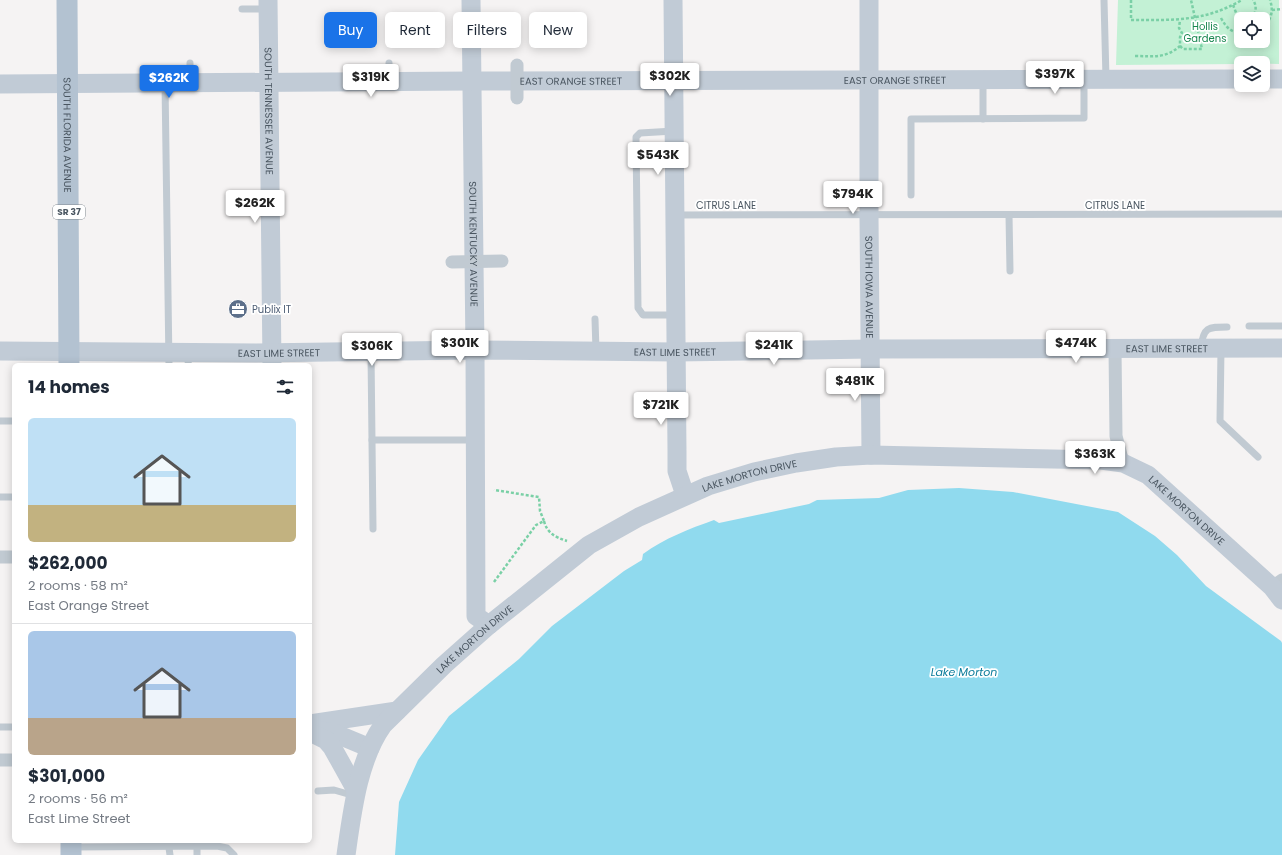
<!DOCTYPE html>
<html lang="en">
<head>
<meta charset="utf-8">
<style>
	:root { --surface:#fff; --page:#f2f2f3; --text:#1f2937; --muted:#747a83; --line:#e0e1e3; --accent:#1a73e8 }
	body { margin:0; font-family:Poppins,sans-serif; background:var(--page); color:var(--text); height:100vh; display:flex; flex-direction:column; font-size:15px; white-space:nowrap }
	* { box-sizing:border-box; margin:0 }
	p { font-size:13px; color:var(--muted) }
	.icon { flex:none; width:22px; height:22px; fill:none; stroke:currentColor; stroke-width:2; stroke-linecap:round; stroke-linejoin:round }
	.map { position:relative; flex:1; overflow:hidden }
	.panel { position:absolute; left:12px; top:363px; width:300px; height:480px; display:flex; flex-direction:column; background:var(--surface); border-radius:6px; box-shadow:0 2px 10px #0003 }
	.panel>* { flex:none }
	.banner { position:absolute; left:324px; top:12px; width:380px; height:36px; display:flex; gap:8px }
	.buttons { position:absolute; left:1234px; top:12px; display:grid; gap:8px }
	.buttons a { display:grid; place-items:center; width:36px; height:36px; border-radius:6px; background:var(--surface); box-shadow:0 2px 10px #0003; font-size:20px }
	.price { position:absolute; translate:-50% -34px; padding:0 9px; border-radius:4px; background:#fff; color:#222; font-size:13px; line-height:26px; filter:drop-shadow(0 1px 2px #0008) }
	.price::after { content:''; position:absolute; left:50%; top:24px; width:12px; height:9px; margin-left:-6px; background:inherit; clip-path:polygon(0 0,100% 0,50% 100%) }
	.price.current { background:var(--accent); color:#fff }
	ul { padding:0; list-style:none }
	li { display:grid; align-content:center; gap:8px; height:212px; padding:0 16px }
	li+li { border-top:1px solid var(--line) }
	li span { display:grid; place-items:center; height:124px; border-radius:6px; color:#555 }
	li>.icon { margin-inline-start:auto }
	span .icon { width:72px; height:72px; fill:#fffc; stroke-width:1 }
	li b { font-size:17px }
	h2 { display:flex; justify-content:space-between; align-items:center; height:48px; padding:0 16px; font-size:17px }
	.chip { padding:0 14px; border-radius:6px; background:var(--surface); box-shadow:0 2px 10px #0003; font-size:14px; line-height:36px }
	.chip.current { background:var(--accent); color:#fff }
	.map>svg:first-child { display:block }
</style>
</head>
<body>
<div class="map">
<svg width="1282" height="855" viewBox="0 0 1282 855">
	<rect width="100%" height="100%" fill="#f5f3f3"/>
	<path fill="#c3f1d5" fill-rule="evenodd" d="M1118,0H1279V64L1241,63V64L1116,65ZM1241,19H1263V41H1241Z"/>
	<path fill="#90daee" d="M959,488L1013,492L1118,512L1155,536L1177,555L1206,586L1281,641L1282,643V855H395L399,802L418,760L449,716L519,659L552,626L624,571L642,560L643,554C665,538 689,529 714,520L719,523L809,504L817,500L879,498L908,490Z"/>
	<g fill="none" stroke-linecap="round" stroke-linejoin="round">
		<g stroke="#7ad0a6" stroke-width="2.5" stroke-dasharray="3 2" stroke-linecap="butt">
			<path d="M1131,0V20C1173,20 1204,22 1242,0"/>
			<path d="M1233,5L1237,15L1245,19"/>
			<path d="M1272,10L1282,9"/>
			<path d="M1221,18C1226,27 1230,32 1241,33"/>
			<path d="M1246,19L1253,17C1256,11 1257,6 1253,0"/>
			<path d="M1263,28C1271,19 1274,12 1270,0"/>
			<path d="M1180,46L1183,49H1202L1191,0"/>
			<path d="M1135,56C1153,56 1165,59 1180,46V37L1182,33L1179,28L1180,20"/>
			<path d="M544,521C547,533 555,537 567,541"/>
			<path d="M494,582L536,525L544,521L540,511L539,497L494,490"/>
		</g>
		<g stroke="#c1cad2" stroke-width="7">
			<path d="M1104,0L1106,79"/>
			<path d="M242,9H268"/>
			<path d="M389,63V82"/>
			<path d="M190,81V63"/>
			<path d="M165,83L169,365"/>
			<path d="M983,119V80"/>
			<path d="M674,131L640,133L636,137L638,308L643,315H675"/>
			<path d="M911,195V119L1084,118V80"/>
			<path d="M676,215L1282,214"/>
			<path d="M1009,215L1010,271"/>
			<path d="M595,319L596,351"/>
			<path d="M1249,326H1282"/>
			<path d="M1201,348C1203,327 1208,327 1227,327"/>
			<path d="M1221,348L1220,421L1258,457"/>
			<path d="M371,353L373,529"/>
			<path d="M188,365L189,352"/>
			<path d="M0,421H14"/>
			<path d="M372,440H474"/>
			<path d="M0,497H14"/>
			<path d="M0,727H14"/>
			<path d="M318,791L334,790L355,796"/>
			<path d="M168,841L170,855"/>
			<path d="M73,847L217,846L227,848L234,855"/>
			<path d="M197,855V846"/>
		</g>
		<g stroke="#c1cad2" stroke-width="13">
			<path d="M1115,349L1116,436L1123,463"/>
			<path d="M0,557H14"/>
			<path d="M1272,587L1282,580"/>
			<path d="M0,760H14"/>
		</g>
		<g stroke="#c1cbd6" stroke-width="19">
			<path id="s1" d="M268,0L272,365"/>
			<path id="s2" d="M471,0L475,350L476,616L489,625"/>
			<path d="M673,0L677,451V471L685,495"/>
			<path id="s3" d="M869,0V215L871,455"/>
			<path d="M1263,79H1282"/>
			<path id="s4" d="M0,84L472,81L1241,79"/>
			<path id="s5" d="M0,351L256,353L475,350L676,352L871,349L1282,348"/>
			<path d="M310,724L397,711"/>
			<path d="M313,729L334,733L370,748"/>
			<path d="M310,732L326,740L332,747L356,790"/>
			<path id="s6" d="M346,855C352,813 358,760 383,725L444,665L489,625L589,545L639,517L708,486L754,472L796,463L836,457L871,455L1101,460L1123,463L1148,475L1272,587L1282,600"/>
		</g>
		<g stroke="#b3c2d1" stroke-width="21">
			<path id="s7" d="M67,0L69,365"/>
			<path d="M71,855V841"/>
		</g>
		<g stroke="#c1cad2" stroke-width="13">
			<path d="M517,65V98"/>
			<path d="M452,262L502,261"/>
		</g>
	</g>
	<defs>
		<symbol id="office-disc" viewBox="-11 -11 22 22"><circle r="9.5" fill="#5c6f8a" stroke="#fff"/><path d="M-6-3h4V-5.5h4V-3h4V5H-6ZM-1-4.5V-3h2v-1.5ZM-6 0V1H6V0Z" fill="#fff"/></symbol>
	</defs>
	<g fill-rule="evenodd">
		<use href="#office-disc" x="227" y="298" width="22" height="22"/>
	</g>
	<g text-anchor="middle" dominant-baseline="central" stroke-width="3.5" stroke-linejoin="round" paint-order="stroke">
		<rect fill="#fff" stroke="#808990" stroke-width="1" x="53" y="205" width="32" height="14" rx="3"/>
		<g font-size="9" font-weight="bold" fill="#4a5661">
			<text x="69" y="212">SR 37</text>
		</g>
		<g font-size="10" fill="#17864f" stroke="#fff">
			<text x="1205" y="26">Hollis<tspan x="1205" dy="12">Gardens</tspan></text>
		</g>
		<g font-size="10" fill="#4a5661" stroke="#fff">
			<text stroke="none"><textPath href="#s4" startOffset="895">EAST ORANGE STREET</textPath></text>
			<text stroke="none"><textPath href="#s4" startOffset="571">EAST ORANGE STREET</textPath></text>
			<text stroke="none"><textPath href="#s1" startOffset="111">SOUTH TENNESSEE AVENUE</textPath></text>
			<text stroke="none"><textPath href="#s7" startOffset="135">SOUTH FLORIDA AVENUE</textPath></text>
			<text x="726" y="205">CITRUS LANE</text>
			<text x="1115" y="205">CITRUS LANE</text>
			<text stroke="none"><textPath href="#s2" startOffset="244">SOUTH KENTUCKY AVENUE</textPath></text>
			<text stroke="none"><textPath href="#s3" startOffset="287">SOUTH IOWA AVENUE</textPath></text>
			<text stroke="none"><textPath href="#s5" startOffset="1167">EAST LIME STREET</textPath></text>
			<text stroke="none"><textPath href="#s5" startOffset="675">EAST LIME STREET</textPath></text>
			<text stroke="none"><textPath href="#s5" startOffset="279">EAST LIME STREET</textPath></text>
			<text stroke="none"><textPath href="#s6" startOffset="586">LAKE MORTON DRIVE</textPath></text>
			<text stroke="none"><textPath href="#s6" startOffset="1042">LAKE MORTON DRIVE</textPath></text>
			<text stroke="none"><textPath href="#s6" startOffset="262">LAKE MORTON DRIVE</textPath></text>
		</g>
		<g font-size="10" fill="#4e5e75" stroke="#fff" text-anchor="start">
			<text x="252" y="309">Publix IT</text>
		</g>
		<g font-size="11" font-style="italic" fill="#0c7c9b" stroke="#fff">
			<text x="964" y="672">Lake Morton</text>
		</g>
	</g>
</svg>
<div class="buttons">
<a><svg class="icon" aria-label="locate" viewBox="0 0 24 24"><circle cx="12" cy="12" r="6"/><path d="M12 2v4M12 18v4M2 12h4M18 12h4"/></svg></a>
<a><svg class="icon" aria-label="layers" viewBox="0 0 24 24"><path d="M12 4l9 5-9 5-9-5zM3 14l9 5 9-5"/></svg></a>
</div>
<b class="price" style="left:1055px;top:95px">$397K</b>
<b class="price" style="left:670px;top:97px">$302K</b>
<b class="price" style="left:371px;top:98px">$319K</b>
<b class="price current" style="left:169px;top:99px">$262K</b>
<b class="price" style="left:658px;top:176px">$543K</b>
<b class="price" style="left:853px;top:215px">$794K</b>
<b class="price" style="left:255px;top:224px">$262K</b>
<b class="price" style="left:460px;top:364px">$301K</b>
<b class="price" style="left:1076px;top:364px">$474K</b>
<b class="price" style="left:774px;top:366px">$241K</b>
<b class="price" style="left:372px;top:367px">$306K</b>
<b class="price" style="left:855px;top:402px">$481K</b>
<b class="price" style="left:661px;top:426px">$721K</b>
<b class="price" style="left:1095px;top:475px">$363K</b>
<div class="banner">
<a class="chip current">Buy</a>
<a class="chip">Rent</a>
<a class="chip">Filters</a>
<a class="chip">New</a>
</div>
<section class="panel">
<h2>14 homes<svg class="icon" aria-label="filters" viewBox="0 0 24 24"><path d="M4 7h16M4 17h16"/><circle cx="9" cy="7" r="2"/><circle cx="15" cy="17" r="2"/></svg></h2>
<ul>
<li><span style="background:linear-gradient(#bfe0f5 70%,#c2b280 0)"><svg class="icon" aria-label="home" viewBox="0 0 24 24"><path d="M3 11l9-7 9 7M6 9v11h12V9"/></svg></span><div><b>$262,000</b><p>2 rooms · 58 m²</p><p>East Orange Street</p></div></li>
<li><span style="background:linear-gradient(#a9c7e8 70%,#b9a48a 0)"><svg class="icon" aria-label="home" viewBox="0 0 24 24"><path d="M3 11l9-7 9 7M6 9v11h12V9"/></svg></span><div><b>$301,000</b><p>2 rooms · 56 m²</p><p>East Lime Street</p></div></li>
</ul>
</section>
</div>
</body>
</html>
